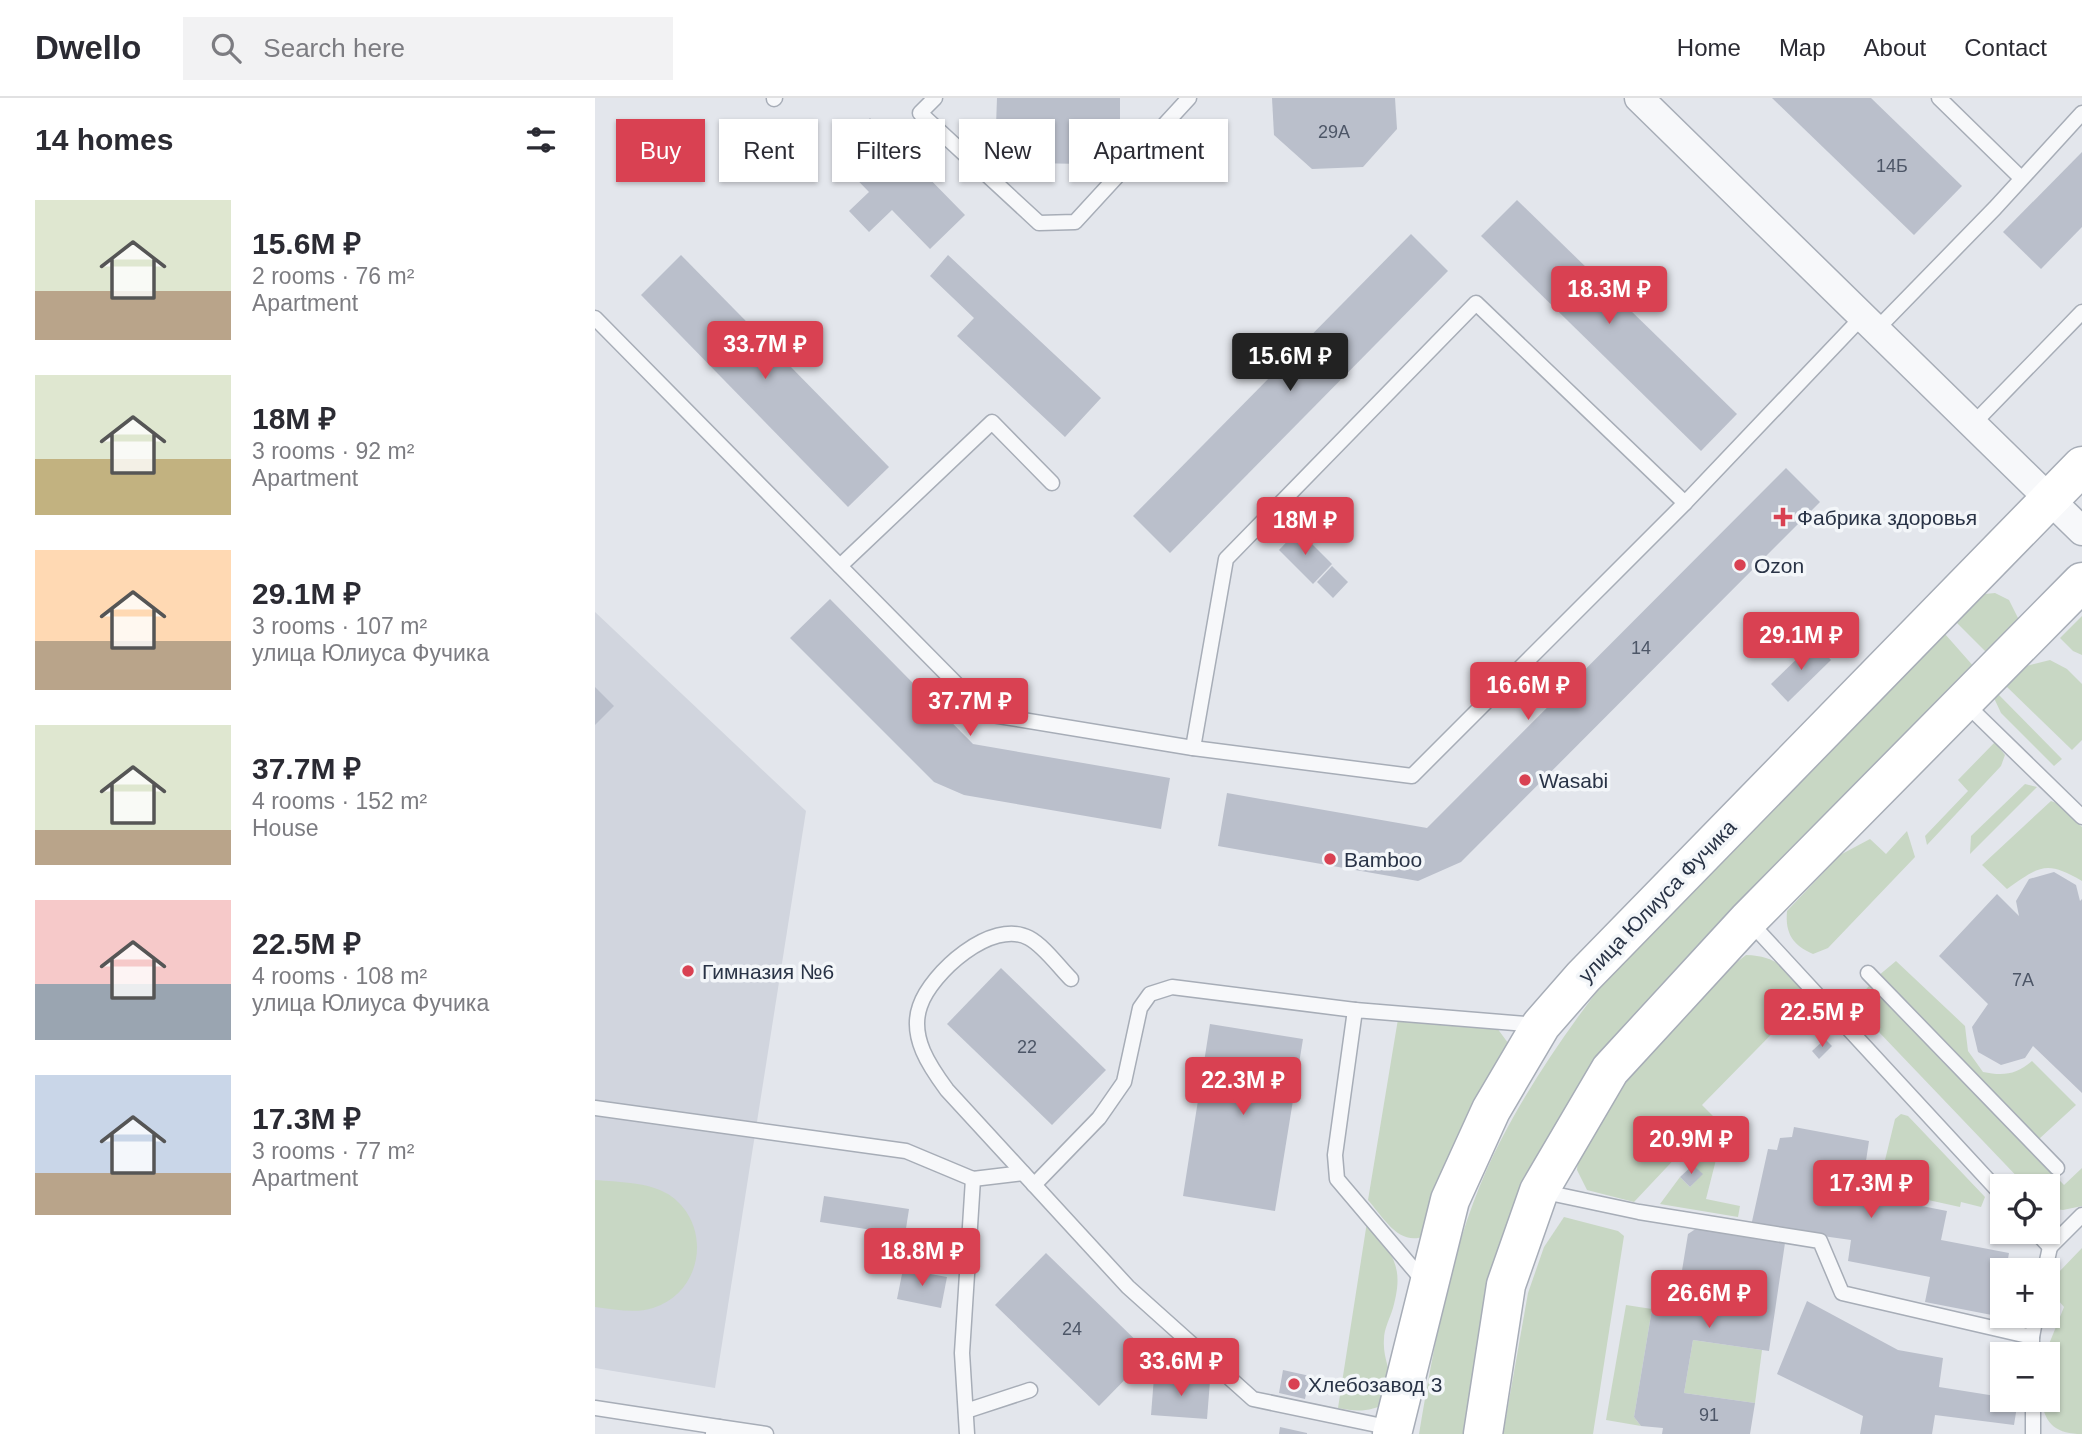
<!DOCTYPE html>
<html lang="en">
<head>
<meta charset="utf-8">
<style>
	:root { --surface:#fff; --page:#f2f2f3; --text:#2b2b33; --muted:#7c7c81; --line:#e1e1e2; --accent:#d94152 }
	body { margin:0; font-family:Arial,sans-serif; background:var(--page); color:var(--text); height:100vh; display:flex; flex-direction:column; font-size:26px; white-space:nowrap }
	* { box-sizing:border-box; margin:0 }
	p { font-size:23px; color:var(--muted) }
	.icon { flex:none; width:38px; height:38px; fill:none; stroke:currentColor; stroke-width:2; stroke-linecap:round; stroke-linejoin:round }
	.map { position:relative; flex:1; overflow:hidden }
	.drawer { display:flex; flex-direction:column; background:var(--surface); width:595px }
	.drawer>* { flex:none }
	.hud { position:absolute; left:21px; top:21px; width:665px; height:63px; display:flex; gap:14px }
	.fabs { position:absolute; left:1395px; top:1076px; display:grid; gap:14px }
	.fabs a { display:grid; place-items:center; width:70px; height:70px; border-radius:0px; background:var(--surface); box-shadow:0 2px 5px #0004; font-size:35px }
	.price { position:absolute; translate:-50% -60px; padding:0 16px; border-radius:7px; background:var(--accent); color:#fff; font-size:23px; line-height:46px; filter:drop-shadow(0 2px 4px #0008) }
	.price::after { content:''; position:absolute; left:50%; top:42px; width:21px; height:16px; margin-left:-10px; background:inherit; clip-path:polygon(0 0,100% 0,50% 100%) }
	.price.active { background:#222; color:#fff }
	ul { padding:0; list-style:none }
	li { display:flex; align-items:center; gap:21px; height:175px; padding:0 35px }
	li span { display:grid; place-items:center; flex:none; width:196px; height:140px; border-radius:0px; color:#555 }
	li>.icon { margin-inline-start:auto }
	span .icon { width:84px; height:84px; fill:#fffc; stroke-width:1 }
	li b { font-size:30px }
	h2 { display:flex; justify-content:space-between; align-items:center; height:84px; padding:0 35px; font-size:30px }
	.chip { padding:0 24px; border-radius:0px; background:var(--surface); box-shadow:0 2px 5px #0004; font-size:24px; line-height:63px }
	.chip.active { background:var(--accent); color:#fff }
	header { display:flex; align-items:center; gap:42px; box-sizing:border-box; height:98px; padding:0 35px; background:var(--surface); border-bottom:2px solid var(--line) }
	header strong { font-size:33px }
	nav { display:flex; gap:38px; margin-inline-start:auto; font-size:24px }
	.search { width:490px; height:63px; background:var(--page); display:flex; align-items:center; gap:18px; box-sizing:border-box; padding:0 24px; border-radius:0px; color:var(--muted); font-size:26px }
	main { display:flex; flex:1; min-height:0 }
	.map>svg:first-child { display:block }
</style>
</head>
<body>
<header>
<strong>Dwello</strong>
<div class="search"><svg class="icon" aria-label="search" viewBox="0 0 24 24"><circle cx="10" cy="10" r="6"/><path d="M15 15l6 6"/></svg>Search here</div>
<nav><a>Home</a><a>Map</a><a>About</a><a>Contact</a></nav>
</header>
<main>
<section class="drawer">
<h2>14 homes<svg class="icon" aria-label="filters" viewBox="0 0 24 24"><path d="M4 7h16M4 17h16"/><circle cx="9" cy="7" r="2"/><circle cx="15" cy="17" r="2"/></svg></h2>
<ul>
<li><span style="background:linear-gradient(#dfe7d0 65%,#b9a48a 0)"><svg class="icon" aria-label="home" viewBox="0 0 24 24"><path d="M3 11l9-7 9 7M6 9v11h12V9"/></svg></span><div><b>15.6M ₽</b><p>2 rooms · 76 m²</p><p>Apartment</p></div></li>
<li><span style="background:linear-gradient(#dfe7d0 60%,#c2b280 0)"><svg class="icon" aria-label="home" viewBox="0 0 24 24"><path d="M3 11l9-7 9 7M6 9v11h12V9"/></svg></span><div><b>18M ₽</b><p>3 rooms · 92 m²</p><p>Apartment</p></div></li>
<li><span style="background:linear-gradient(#ffd9b3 65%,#b9a48a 0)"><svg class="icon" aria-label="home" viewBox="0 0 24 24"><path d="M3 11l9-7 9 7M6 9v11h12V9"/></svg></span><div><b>29.1M ₽</b><p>3 rooms · 107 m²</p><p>улица Юлиуса Фучика</p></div></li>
<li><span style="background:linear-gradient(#dfe7d0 75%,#b9a48a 0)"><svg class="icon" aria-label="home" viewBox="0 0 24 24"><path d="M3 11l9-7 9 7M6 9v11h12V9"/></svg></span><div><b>37.7M ₽</b><p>4 rooms · 152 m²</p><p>House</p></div></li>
<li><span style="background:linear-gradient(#f6c9c9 60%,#9aa5b1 0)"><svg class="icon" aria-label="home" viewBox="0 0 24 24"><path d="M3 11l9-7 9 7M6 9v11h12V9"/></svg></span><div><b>22.5M ₽</b><p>4 rooms · 108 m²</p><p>улица Юлиуса Фучика</p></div></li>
<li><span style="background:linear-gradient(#c9d6e8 70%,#b9a48a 0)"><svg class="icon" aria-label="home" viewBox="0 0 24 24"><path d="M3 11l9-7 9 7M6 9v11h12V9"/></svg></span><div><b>17.3M ₽</b><p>3 rooms · 77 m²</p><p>Apartment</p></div></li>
</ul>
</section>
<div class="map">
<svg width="1487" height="1336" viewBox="0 0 1487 1336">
	<rect width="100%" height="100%" fill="#e3e6ec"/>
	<path fill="#d1d5de" d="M0,514L211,713L120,1290L0,1270Z"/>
	<g fill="#c8d7c4">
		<path d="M1400,495L1414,502L1425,524L1395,558L1361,524L1390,496Z"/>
		<path d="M1487,518V557L1478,553L1465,540Z"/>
		<path d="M1350,536L1380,570L1005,961L871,1336H824C841,1236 859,1131 907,1040C936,984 973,931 1012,880Z"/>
		<path d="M1455,562L1472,571L1487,586V642L1477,652L1411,588L1431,568Z"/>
		<path d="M1403,596L1467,661L1459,668L1406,615L1399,600Z"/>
		<path d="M1400,644L1410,657L1406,668L1332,747L1330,738L1373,693L1363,682Z"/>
		<path d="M1430,686L1442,689L1375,756L1376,738Z"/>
		<path d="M1456,703L1464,706L1487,729V783C1451,762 1445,768 1412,791L1387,767Z"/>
		<path d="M1312,733L1320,759L1233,850L1218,856C1198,847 1190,836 1192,813L1245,757L1275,741L1291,756Z"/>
		<path d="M1151,857C1184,858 1191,872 1211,894L1208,904L1107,1007L1119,1019L1039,1104L992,1092L982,1072L983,1062L1033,981L1133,871Z"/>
		<path d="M1301,863L1370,928L1373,953L1388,974C1408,978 1421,977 1437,963L1481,1007L1444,1041L1283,878Z"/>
		<path d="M1274,888L1469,1087L1487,1070V1108L1468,1112L1453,1110L1452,1088H1431L1260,909L1259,904Z"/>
		<path d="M803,921L902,930L913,945L914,955L830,1138C804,1149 788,1119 773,1102Z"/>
		<path d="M1306,1016L1313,1018L1390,1099L1386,1109L1366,1104L1365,1109L1283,1091L1300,1021Z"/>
		<path d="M1126,1042L1111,1101L1145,1108L1143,1119L1065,1106L1085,1079L1095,1089L1107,1076L1098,1067Z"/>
		<path d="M0,1082C23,1084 53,1084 73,1096C118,1125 109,1194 58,1210C40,1216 19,1211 0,1209Z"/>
		<path d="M969,1119L1023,1133L1029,1138L998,1336H908L933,1195L949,1149Z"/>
		<path d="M772,1124C797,1156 810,1167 798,1210C795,1220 789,1231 789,1241C787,1265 802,1279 793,1304C776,1314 762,1314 743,1310Z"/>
		<path d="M1487,1150V1336C1463,1336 1449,1327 1447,1302H1452V1256H1450L1469,1209L1457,1195L1463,1175Z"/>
		<path d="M1031,1207L1057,1211L1039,1319L1046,1328L1011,1322Z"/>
		<path d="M1098,1242L1167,1252L1160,1305L1089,1295Z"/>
	</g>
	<g fill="#babfcb">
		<path d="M402,0H525V31L487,66L436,65L401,28Z"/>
		<path d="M677,0H800L802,31L768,69L717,71L679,37Z"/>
		<path d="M1177,0H1276L1367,88L1319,137Z"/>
		<path d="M275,20L370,117L335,151L297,112L274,134L254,113L274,94L237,56Z"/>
		<path d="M1487,54V129L1446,171L1408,134Z"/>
		<path d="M922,102L1142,316L1106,353L886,138Z"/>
		<path d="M816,136L853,173L575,455L538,418Z"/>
		<path d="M86,157L294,369L253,409L46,197Z"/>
		<path d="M353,157L506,300L470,339L362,238L379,220L335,178Z"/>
		<path d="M1191,370L1225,404L866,764L823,783L623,748L632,695L832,730Z"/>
		<path d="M703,432L737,466L718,486L684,452Z"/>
		<path d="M737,468L753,484L738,500L722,484Z"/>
		<path d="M235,501L378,646L575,680L566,731L369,697L339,684L195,540Z"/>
		<path d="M1219,544L1236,562L1193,604L1176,586Z"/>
		<path d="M0,589L19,608L0,627Z"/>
		<path d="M1459,774L1481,787L1485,803L1487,801V995L1438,948L1430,960L1406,967L1383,954L1377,929L1393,906L1344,858L1402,796L1424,818L1421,803L1434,781Z"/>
		<path d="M406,870L511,972L457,1027L352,926Z"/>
		<path d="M615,926L708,941L680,1113L588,1098Z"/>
		<path d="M1230,941L1237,948L1224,961L1217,953Z"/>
		<path d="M1199,1029L1274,1043L1266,1096L1352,1113L1346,1142L1414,1155L1411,1172H1407L1402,1218L1330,1204L1335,1179L1253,1163L1256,1142L1156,1128L1173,1051L1182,1052L1185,1040L1197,1039Z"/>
		<path d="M1098,1067L1108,1076L1095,1089L1085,1079Z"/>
		<path d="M229,1098L314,1111L310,1137L225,1124Z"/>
		<path d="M1102,1130L1190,1145L1174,1253L1098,1242L1089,1295L1160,1305L1155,1336H1067L1068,1330L1046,1328L1039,1319L1057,1211L1080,1215L1093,1136Z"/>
		<path d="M451,1155L555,1256L504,1308L400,1207Z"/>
		<path d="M308,1171L352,1179L346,1210L302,1201Z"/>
		<path d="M1212,1203L1303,1252L1348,1260L1344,1289L1407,1299V1302H1423L1419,1327L1340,1317L1337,1336H1265L1268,1318L1182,1276Z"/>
		<path d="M688,1272L715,1278L710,1301L684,1295Z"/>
		<path d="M559,1279L615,1283L612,1321L556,1317Z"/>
		<path d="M685,1329L712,1335V1336H684Z"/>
	</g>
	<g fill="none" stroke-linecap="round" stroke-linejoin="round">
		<defs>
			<g id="service">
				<path d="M340,0L325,15L444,125L480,124L594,0"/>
				<path d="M1344,0L1426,80"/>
				<path d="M179,1L180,0"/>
				<path d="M0,220L391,616L598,650L817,678L1090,405L1268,218"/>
				<path d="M1282,231L1400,110L1487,15"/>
				<path d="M1378,326L1487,214"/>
				<path d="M245,468L397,324L457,385"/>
				<path d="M1370,605L1487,719"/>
				<path d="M598,650L631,461L881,205L1090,405"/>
				<path d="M1154,823L1407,1097"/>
				<path d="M1273,875L1462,1070"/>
				<path d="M476,881C464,869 449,848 434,840C397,820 336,875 325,908C314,939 335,969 352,992L533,1189L658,1301L797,1330"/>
				<path d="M0,1010L311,1053L378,1081L428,1075"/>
				<path d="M439,1087L504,1020L529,984L545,910L555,896L577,889L760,912"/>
				<path d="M945,1093L1044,1114L1225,1143L1247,1195L1437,1239L1441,1218"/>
				<path d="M1441,1134L1455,1149L1487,1117"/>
				<path d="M1450,1172L1455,1149"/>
				<path d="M831,1186L742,1081L740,1057L760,912L942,927"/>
				<path d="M1437,1239V1256"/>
				<path d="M1438,1302V1336"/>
				<path d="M0,1310L124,1329"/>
				<path d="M371,1313L435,1292"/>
				<path d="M118,1335L124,1329L171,1336"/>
				<path d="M372,1336L367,1255L378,1081"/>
			</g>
			<path id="minor" d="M1044,0L1487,433"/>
			<g id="secondary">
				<path d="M797,1336L855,1102L896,1012L946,927L988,879L1487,368"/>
				<path d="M888,1336L911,1187L944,1093L1015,972L1153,822L1487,484"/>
			</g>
		</defs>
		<use href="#service" stroke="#a7adb7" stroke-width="17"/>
		<use href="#minor" stroke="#a7adb7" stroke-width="31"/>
		<use href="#secondary" stroke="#a7adb7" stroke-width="41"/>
		<use href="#service" stroke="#f7f8fa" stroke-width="14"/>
		<use href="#minor" stroke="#f7f8fa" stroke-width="28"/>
		<use href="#secondary" stroke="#fff" stroke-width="38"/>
	</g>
	<g fill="#d94152" stroke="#f3f6f9" stroke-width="2.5">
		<path d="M1184.5 408.5h7v7h7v7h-7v7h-7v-7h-7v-7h7z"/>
		<circle cx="1145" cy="467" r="7"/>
		<circle cx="930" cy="682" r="7"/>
		<circle cx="735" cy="761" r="7"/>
		<circle cx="93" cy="873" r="7"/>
		<circle cx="699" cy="1286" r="7"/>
	</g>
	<g text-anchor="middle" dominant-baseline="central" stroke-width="7" stroke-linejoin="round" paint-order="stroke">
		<g font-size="18" fill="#4d5667">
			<text x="739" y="34">29А</text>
			<text x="1297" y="68">14Б</text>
			<text x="1046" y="550">14</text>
			<text x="1428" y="882">7А</text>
			<text x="432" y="949">22</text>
			<text x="477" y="1231">24</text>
			<text x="1114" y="1317">91</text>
		</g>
		<g font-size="21" fill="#293346" stroke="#f3f6f9" text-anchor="start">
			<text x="1202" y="419">Фабрика здоровья</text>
			<text x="1159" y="467">Ozon</text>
			<text x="944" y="682">Wasabi</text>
			<text x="749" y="761">Bamboo</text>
			<text x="107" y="873">Гимназия №6</text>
			<text x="713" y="1286">Хлебозавод 3</text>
		</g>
		<g font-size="21" fill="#293346" stroke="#f3f6f9">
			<text transform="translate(1062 803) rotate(-46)">улица Юлиуса Фучика</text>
		</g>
	</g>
</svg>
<div class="fabs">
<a><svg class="icon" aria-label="locate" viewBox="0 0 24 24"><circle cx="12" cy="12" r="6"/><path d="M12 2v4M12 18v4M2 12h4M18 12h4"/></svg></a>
<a>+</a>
<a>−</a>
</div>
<b class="price" style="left:1014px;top:228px">18.3M ₽</b>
<b class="price" style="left:170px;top:283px">33.7M ₽</b>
<b class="price active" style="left:695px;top:295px">15.6M ₽</b>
<b class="price" style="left:710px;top:459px">18M ₽</b>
<b class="price" style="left:1206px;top:574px">29.1M ₽</b>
<b class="price" style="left:933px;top:624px">16.6M ₽</b>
<b class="price" style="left:375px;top:640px">37.7M ₽</b>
<b class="price" style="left:1227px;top:951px">22.5M ₽</b>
<b class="price" style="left:648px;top:1019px">22.3M ₽</b>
<b class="price" style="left:1096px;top:1078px">20.9M ₽</b>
<b class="price" style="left:1276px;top:1122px">17.3M ₽</b>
<b class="price" style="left:327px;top:1190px">18.8M ₽</b>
<b class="price" style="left:1114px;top:1232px">26.6M ₽</b>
<b class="price" style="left:586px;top:1300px">33.6M ₽</b>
<div class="hud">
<a class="chip active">Buy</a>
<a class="chip">Rent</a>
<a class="chip">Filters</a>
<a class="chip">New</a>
<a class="chip">Apartment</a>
</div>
</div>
</main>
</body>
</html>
